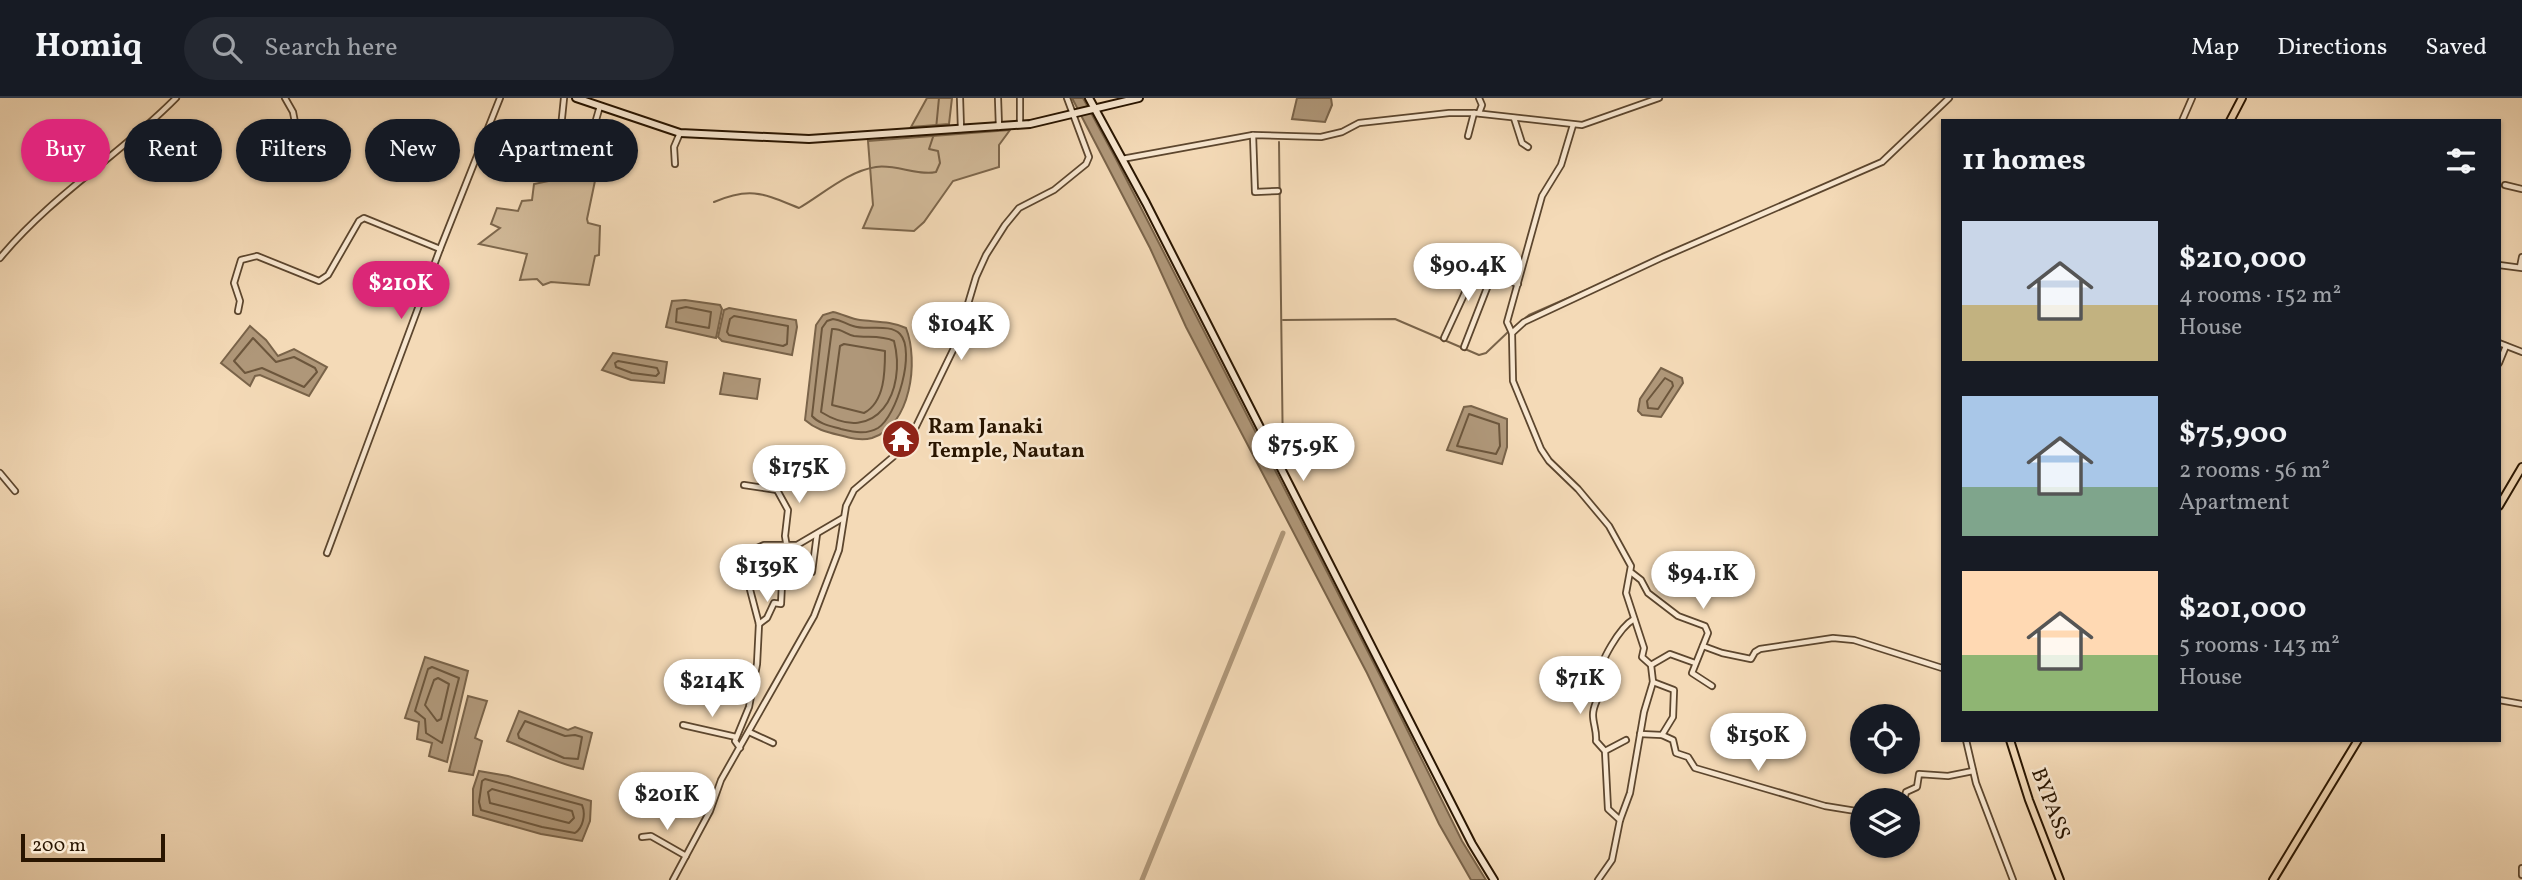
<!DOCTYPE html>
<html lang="en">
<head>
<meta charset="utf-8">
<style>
	:root { --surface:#171b24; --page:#242831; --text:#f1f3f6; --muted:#9ea1a6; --line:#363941; --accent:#db2777 }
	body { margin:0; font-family:Vollkorn,serif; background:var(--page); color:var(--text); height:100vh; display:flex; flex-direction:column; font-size:26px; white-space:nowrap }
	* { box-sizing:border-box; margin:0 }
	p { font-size:23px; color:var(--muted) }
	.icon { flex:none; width:38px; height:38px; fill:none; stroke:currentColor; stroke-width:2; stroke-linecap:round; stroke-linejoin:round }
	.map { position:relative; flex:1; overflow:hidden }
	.panel { position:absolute; left:1941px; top:21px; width:560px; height:623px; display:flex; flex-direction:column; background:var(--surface); border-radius:0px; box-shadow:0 2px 5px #0004 }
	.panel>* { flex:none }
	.banner { position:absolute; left:21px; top:21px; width:665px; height:63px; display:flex; gap:14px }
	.fabs { position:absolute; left:1850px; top:606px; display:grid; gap:14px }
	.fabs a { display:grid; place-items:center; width:70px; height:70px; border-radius:50%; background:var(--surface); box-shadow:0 2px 5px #0004; font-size:35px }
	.scale { position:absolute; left:21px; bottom:18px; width:144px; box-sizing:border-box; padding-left:7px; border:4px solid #291500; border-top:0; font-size:19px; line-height:24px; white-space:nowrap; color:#291500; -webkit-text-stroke:5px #f8e7d0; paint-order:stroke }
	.price { position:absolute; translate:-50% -60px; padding:0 16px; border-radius:24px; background:#fff; color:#222; font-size:23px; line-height:46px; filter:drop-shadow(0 2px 4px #0008) }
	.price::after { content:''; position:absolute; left:50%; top:42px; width:21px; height:16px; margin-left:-10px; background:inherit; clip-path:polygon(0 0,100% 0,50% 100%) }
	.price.selected { background:var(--accent); color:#fff }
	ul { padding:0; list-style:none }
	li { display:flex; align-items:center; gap:21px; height:175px; padding:0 21px }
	li span { display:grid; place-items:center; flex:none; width:196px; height:140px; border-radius:0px; color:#555 }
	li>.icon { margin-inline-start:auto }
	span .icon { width:84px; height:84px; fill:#fffc; stroke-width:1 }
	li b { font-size:30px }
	h2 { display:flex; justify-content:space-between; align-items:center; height:84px; padding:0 21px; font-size:30px }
	.pill { padding:0 24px; border-radius:32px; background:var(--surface); box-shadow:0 2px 5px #0004; font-size:24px; line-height:63px }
	.pill.selected { background:var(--accent); color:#fff }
	header { display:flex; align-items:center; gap:42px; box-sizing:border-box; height:98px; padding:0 35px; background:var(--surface); border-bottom:2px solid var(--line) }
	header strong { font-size:33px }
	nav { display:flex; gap:38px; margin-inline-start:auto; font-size:24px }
	.search { width:490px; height:63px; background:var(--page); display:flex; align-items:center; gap:18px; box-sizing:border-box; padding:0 24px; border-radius:38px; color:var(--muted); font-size:26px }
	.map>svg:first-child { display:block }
</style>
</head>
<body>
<header>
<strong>Homiq</strong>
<div class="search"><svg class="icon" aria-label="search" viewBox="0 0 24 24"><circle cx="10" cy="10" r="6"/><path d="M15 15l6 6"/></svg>Search here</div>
<nav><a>Map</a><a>Directions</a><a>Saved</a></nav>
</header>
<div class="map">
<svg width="2522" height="782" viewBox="0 0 2522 782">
	<rect width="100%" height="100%" fill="#f4dab7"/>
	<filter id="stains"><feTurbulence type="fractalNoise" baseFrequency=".00286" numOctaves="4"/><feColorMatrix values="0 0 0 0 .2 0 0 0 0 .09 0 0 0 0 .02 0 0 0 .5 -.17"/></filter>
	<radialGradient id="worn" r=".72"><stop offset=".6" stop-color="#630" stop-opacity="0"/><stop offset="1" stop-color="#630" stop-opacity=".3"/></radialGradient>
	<g fill="#d1b998" stroke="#7d674c" stroke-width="2">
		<path d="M927,0H952L949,26L911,29Z"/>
		<path d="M1010,32L999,47V69L953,83L924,124L914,133L863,130L873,107L868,43Z"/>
		<path d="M610,46L609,57L620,69L596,78L587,121L588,125L600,128L599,157L595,158L589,187L551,184L543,187L537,181L520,182L527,156L479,146L500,130L491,126L497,110L518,113L522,103L532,102L534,86L578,77L584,57L594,47Z"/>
	</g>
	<g fill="#af9779" stroke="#796349" stroke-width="2">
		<path d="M1072,0H1083L1116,61L1389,595L1462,743L1486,782H1471L1439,726L1367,575L1186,229L1150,150Z"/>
		<path d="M1297,0H1331L1332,7L1325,24L1292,21Z"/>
		<path d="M685,202L720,207L722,211L716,240L666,229L672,203Z"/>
		<path d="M729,210L796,222L797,229L792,257L722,243L718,239L724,212Z"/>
		<path d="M833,214C843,216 851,221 860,222C876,224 891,223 906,230C919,263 911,328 872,340C861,343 850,340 839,337C826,334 815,331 805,322L816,227L823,217Z"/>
		<path d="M250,228L266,242L278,258L294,251L327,269L309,298L260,277L255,278L250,288L221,265Z"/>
		<path d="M613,255L667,264L664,285L631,282L602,272Z"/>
		<path d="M1661,270L1682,280L1683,285L1661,319L1642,317L1638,313L1640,301Z"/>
		<path d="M724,275L760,281L757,301L720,296Z"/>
		<path d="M1471,308L1507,321V349L1502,366L1447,352L1464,309Z"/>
		<path d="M425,559L468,573L447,664L429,658L432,645L417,641L419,624L405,620Z"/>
		<path d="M468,598L487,603L475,640L482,643L473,677L449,673Z"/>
		<path d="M519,613L568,632L575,629L592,635L583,671C557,666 533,653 507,643Z"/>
		<path d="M479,673L508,678L591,703L590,723L582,743L541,736L473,717V691Z"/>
	</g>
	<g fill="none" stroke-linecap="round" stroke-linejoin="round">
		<g stroke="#6c563c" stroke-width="2">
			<path d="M686,209L711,214L709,230L676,224L677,211Z"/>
			<path d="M734,218L788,228L787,246L783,248L729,237L727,234L730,221Z"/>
			<path d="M833,221C842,222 845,226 853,228C865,233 890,225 900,236C916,253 897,318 878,330C866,337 854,334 841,331C831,328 819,326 812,318L822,230L827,223Z"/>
			<path d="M832,231C841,230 845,236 854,238C867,240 881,237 894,243C907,293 877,349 821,314Z"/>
			<path d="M253,240L276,264L294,259L315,270L317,274L304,289L262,270L245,275L234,263Z"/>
			<path d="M844,246L885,253C885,273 885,304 864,315L832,307L840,248Z"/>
			<path d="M618,263L657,270L659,275L656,278L632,275L616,269L615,265Z"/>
			<path d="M1665,280L1672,284L1673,288L1658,311L1648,310L1647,303Z"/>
			<path d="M1469,316L1499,326L1500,348L1496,356L1457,348Z"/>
			<path d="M432,569L459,580L442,645L426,635L425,621L415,613L428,571Z"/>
			<path d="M438,580L449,586L441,621L437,623L425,607L434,582Z"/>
			<path d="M525,623L565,638L575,637L582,639L578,661L564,660L519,640L518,636Z"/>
			<path d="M485,681L582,707C586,716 583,730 575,735L542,729L481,712L479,704L482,683Z"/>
			<path d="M492,691L572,713L574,720L569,725L490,705L488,694Z"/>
		</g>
		<g stroke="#796349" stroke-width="2">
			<path d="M936,31L939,0"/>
			<path d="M1279,44L1283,363"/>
			<path d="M714,104C751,88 764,96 799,110C823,96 848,73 876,69C896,66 917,78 936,74L940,65L938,53L929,51L934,36"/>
			<path d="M1603,185L1617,177"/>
			<path d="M1283,222L1395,221L1479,257L1486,255L1508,234"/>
			<path d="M1513,230L1529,217L1591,190"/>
		</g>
		<path stroke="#af9779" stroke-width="5" d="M1142,782L1283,435"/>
		<defs>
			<g id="minor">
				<path d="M285,0L293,14L297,35"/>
				<path d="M564,0L559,49H579L589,46L600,8"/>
				<path d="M960,0L961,31"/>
				<path d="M998,0L999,29"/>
				<path d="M1479,15L1482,7L1479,0"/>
				<path d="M1514,20L1522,45L1528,49"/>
				<path d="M2182,23L2192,0"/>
				<path d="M1020,27V0"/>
				<path d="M1253,37L1255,94L1278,93"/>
				<path d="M1468,38L1474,15"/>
				<path d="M1122,61L1253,37L1321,39L1342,34L1359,25L1449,15H1474L1582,27L1659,0"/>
				<path d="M675,66L674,49L680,35"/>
				<path d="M2505,87L2522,91"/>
				<path d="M0,160C53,96 119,58 176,0"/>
				<path d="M2499,167L2522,170"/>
				<path d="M2520,169L2522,159"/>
				<path d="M238,213L240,203L234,185L241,162L257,158L319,183L328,177L359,123L364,120L440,151"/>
				<path d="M1512,235L1507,224L1542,98L1561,67L1573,27"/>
				<path d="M1444,240L1475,173L1518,186"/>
				<path d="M2499,245L2522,254"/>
				<path d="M1464,249L1492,177"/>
				<path d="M2499,265L2506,248"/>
				<path d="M0,375L15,393"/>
				<path d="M744,387L777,392"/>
				<path d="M327,455L440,151L500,0"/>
				<path d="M812,474L817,436"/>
				<path d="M1632,475L1641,482L1648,495L1678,518L1705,528L1708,535L1692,575L1712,588"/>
				<path d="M760,482L767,462L787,452"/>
				<path d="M759,526L767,520L774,505L781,506L782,485L790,467L785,438L788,412L777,392L776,371"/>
				<path d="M1703,548L1722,555L1751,561L1755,554L1760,551L1833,540L1854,542L1942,570"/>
				<path d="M1651,567L1670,556L1695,565"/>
				<path d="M2499,602L2522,606"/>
				<path d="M683,627L736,639"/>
				<path d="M749,634L773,645"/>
				<path d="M1640,636L1662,637L1673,619L1674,592L1653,584"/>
				<path d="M1662,637L1673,642L1676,655L1688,659L1695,670L1825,708L1862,714"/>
				<path d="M1966,642L1976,685L2013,782"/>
				<path d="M740,650L735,643L749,609L757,566L759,526L747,480V470L755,451L764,447H797L843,420"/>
				<path d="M1605,653L1626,642"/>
				<path d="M1904,702L1906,694L1917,689L1919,676L1948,678L1973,673"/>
				<path d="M1620,722L1608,711L1605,653L1596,643C1597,633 1593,626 1593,617C1593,608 1597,604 1599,596C1602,590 1599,586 1599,580C1599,564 1620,529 1634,521"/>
				<path d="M642,739L651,738L686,758"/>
				<path d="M2522,770V777"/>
				<path d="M673,782L710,713L721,682L814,518L839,452L846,408L854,392L907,347L956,246L976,179L986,157L1005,127L1019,110L1054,92L1086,66L1089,59L1067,0"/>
				<path d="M1598,782L1612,762L1620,722L1630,695L1644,614L1653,584L1651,567L1642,559L1644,550L1626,495L1631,468L1609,428L1578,391L1549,363L1541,351L1513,283L1512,235L1524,224L1663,159L1882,64L1949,0"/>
			</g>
			<g id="secondary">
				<path d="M576,0L680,35L809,41L1030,26L1139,0"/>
				<path d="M1089,0L1146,105L1472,746L1494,782"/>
			</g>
			<g id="primary">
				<path d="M2230,23L2242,0"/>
				<path d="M2499,408L2522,369"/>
				<path d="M2010,642L2029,702L2060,782"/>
				<path d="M2273,782L2358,642"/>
			</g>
		</defs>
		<use href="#minor" stroke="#5c462e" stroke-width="8"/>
		<use href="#secondary" stroke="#291500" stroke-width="10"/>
		<use href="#primary" stroke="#291500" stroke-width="10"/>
		<use href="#minor" stroke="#f8e7d0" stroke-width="4.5"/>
		<use href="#secondary" stroke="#f8e7d0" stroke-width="6"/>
		<use href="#primary" stroke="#f4dab7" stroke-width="6"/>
	</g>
	<defs>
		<symbol id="temple-disc" viewBox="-11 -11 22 22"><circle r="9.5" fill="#8f2418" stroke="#f8e7d0"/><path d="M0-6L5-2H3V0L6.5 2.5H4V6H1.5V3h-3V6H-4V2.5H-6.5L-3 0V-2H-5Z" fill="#fff"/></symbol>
	</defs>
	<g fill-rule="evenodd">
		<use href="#temple-disc" x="879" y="319" width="44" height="44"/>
	</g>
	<g text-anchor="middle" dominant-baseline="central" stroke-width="5" stroke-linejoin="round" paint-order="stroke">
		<g font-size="21" font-weight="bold" fill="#291500" stroke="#f8e7d0" text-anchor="start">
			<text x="928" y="329">Ram Janaki<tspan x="928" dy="24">Temple, Nautan</tspan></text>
		</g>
		<g font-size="21" fill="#291500" stroke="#f8e7d0">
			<text transform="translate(2050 706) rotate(69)">BYPASS</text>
		</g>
	</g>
	<rect width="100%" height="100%" filter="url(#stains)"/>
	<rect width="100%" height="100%" fill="url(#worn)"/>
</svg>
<div class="fabs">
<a><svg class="icon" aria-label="locate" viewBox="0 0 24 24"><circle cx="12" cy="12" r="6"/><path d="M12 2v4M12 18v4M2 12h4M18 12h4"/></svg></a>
<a><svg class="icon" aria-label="layers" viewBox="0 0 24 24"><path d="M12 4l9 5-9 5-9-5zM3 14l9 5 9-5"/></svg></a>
</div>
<div class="scale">200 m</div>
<b class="price" style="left:1468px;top:205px">$90.4K</b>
<b class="price selected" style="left:401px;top:223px">$210K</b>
<b class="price" style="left:961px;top:264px">$104K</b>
<b class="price" style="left:1303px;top:385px">$75.9K</b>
<b class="price" style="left:799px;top:407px">$175K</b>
<b class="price" style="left:767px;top:506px">$139K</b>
<b class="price" style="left:1703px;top:513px">$94.1K</b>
<b class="price" style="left:1580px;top:618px">$71K</b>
<b class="price" style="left:712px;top:621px">$214K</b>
<b class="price" style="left:1758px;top:675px">$150K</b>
<b class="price" style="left:667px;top:734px">$201K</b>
<div class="banner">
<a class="pill selected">Buy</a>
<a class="pill">Rent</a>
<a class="pill">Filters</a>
<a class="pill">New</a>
<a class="pill">Apartment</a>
</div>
<section class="panel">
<h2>11 homes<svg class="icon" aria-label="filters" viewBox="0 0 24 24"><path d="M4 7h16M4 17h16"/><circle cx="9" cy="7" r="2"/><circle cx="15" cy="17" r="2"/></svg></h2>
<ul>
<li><span style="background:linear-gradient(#c9d6e8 60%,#c2b280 0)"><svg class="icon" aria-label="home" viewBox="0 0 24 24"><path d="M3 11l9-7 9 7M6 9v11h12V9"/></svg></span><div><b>$210,000</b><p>4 rooms · 152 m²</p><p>House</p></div></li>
<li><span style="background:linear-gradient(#a9c7e8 65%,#7fa58c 0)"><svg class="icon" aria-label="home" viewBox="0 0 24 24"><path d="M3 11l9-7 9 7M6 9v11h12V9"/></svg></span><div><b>$75,900</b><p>2 rooms · 56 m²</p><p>Apartment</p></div></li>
<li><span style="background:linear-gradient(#ffd9b3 60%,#8fb573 0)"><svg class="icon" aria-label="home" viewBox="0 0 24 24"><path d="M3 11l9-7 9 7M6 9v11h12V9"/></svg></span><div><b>$201,000</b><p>5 rooms · 143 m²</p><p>House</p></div></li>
</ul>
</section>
</div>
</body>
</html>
